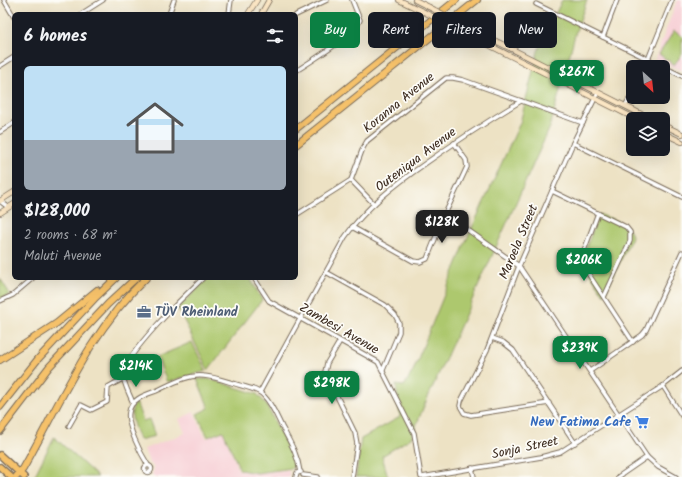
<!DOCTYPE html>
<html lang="en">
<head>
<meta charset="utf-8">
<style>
	:root { --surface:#171b24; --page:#20242c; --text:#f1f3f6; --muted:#9ea1a6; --accent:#0b8043 }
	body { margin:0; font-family:Kalam,sans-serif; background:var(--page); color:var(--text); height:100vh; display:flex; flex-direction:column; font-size:15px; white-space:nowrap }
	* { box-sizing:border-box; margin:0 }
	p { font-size:13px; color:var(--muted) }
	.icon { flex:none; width:22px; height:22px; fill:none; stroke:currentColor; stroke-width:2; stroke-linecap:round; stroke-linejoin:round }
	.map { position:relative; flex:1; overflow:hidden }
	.side { position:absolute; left:12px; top:12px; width:286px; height:268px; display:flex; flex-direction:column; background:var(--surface); border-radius:6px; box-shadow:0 4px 16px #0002 }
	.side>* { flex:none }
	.hud { position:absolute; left:310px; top:12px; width:312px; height:36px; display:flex; gap:8px }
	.needle { width:26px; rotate:153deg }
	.controls { position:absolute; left:626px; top:60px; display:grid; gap:8px }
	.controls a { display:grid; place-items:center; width:44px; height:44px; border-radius:6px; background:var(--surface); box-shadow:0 4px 16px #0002; font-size:20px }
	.price { position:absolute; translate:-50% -34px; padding:0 9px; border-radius:8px; background:var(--accent); color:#fff; font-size:13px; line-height:26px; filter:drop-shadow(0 1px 2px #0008) }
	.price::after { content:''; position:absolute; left:50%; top:24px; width:12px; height:9px; margin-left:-6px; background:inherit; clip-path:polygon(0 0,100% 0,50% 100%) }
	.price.active { background:#222; color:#fff }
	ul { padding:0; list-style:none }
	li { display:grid; align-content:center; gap:8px; height:212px; padding:0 12px }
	li span { display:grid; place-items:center; height:124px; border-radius:6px; color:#555 }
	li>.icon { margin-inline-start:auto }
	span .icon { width:72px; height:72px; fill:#fffc; stroke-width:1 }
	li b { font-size:17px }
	h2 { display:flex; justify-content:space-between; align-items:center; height:48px; padding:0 12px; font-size:17px }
	.chip { padding:0 14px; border-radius:6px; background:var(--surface); box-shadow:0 4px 16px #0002; font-size:14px; line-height:36px }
	.chip.active { background:var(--accent); color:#fff }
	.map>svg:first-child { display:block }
</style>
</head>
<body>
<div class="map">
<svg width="682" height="477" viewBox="0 0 682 477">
	<rect width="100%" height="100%" fill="#fdfcf7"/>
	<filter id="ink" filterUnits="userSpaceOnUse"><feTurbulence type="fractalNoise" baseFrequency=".025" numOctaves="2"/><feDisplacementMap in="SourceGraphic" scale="8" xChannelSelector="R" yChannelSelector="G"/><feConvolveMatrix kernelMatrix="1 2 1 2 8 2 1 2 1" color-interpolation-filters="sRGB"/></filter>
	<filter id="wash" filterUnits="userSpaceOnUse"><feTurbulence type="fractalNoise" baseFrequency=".012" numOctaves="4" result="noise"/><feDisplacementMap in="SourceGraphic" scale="16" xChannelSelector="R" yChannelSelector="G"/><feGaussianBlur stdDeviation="0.9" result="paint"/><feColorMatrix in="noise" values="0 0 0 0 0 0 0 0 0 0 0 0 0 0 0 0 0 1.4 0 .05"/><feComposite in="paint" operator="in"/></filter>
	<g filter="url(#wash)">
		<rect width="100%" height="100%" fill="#ede2c4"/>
		<g fill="#f7cfd5">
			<path d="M677,0H682V71L655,59Z"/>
			<path d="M194,412L204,435L207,438L223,432L238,469L240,471L260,473L289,470V477H153L152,474L154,469L152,465L149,463L144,449L185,433L179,419Z"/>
		</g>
		<g fill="#adc86e" stroke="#747946">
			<path d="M562,0H587L576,31L550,127L492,256L424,406L411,438L382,456L388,477H356L361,439L400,417L396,385L404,386L413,371L466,241L520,123L538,51Z"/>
			<path d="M674,31L682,36V54L674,65L659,54Z"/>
			<path d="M599,214C610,219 630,222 632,237L604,295L583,263V256Z"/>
			<path d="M0,278L10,294L0,299Z"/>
			<path d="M208,278H250L262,300L208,370L178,308Z"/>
			<path d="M192,342L206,371L167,382L157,357Z"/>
			<path d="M197,379H209L257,394L266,404L293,458L295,465L292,468L257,473L240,470L223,431L208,437L197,414L209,408Z"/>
			<path d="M136,402L143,421L149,419L155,436L139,440C135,428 127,413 136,402Z"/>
			<path d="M54,437L98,477H34Z"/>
		</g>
	</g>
	<g filter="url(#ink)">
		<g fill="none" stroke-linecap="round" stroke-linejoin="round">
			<defs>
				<g id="street">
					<path d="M4,0L14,17"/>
					<path d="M536,4L682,76"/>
					<path d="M81,14L103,0"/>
					<path d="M169,14L174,0"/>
					<path d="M229,14L231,0"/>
					<path d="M296,15L327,0"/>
					<path d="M603,37L617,0"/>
					<path d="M0,66L14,57"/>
					<path d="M645,67L672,0"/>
					<path d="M296,71C310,62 356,34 360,20L352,0"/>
					<path d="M625,106L633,93"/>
					<path d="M0,132L14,123"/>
					<path d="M573,143L682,197"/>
					<path d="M351,180L374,204"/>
					<path d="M552,191L626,227L630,232V241L604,297"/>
					<path d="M0,201L8,207"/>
					<path d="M598,213L582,256V264L633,342"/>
					<path d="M445,214L519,266L647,457L658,467L676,477"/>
					<path d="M296,215L351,180L363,148L367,141L446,78H453L463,80L583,123"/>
					<path d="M352,227L413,261L420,262L427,259L445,214L467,167L466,160L454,143"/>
					<path d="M326,272L385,305L395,315L399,323V332L383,370"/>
					<path d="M254,278L269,301L378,362L414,433L421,477"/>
					<path d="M0,301L13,295L33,278"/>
					<path d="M492,338L503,342L513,350L575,443"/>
					<path d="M340,341L327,363L325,372L355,433L357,444L352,477"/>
					<path d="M590,371L642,335L646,330L682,252"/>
					<path d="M663,386L682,416"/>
					<path d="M260,392L345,237C366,207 396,184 426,163C457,141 488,121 521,101"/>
					<path d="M133,403C130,395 123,383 123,374C124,355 187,293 203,278"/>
					<path d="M549,403L471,415L464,413L460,406L461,401L487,350L519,266L573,143L598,92"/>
					<path d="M69,426L81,405L91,410L107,402L108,387L124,378"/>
					<path d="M148,465C141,454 126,425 129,412C131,399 145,395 156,391C171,384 188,374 204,376C216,377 228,382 239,385C248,388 258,389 264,396C272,404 277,417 282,427C290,442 298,455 300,472"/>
					<circle cx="148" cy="469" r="3.5"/>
					<path d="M472,468L474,477"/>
					<path d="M303,475L318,477"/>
					<path d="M296,477L297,473L301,472"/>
					<path d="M422,477L541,457L560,452L663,386L682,371"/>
					<path d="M618,477L647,457"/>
				</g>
				<g id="secondary">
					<path d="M399,0L424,12"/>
					<path d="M415,0L429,7"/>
					<path d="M248,14L257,0"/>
					<path d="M261,14L269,0"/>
					<path d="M466,26L651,119"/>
					<path d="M461,31L636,119"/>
					<path d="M663,125L682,134"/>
					<path d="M663,133L682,142"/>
					<path d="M0,201L14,192"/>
					<path d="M0,213L14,204"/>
				</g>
				<g id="primary">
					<path d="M0,455L24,477"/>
					<path d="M0,467L11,477"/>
				</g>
				<g id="highway">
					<path d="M296,129L456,0"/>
					<path d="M296,145L477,0"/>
					<path d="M0,360L57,323L97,290"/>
					<path d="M0,407L38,359L96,297L116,278"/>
					<path d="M0,431L49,367L108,304L136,278"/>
					<path d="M16,477L23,469C60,403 90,331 146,278"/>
				</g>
			</defs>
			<use href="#street" stroke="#796a58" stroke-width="5.5"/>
			<use href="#secondary" stroke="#796a58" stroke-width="6"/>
			<use href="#primary" stroke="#796a58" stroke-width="8"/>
			<use href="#highway" stroke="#796a58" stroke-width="8"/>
			<use href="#street" stroke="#fff" stroke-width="3.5"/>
			<use href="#secondary" stroke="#fbe6c4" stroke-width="4.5"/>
			<use href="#primary" stroke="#f5c16b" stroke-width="5.5"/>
			<use href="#highway" stroke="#f5c16b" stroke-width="6"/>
			<defs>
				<g id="secondary-bridge">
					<path d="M429,7L466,26"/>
					<path d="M424,12L461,31"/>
				</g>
			</defs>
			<use href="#secondary-bridge" stroke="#796a58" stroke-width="6" stroke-linecap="butt"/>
			<use href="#secondary-bridge" stroke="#fbe6c4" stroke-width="4.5"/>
		</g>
	</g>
	<defs>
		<symbol id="office-bare" viewBox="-9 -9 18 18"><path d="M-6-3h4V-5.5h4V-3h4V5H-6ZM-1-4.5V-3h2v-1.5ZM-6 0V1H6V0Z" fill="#5c6f8a" stroke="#fdfcf7" stroke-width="2.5" paint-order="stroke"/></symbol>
		<symbol id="supermarket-bare" viewBox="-9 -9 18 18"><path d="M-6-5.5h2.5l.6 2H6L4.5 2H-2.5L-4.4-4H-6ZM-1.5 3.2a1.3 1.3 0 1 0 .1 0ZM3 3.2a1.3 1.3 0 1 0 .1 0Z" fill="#3f7fe0" stroke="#fdfcf7" stroke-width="2.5" paint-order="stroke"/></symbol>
	</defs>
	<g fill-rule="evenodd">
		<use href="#office-bare" x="134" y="302" width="20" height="20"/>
		<use href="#supermarket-bare" x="632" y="412" width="20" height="20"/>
	</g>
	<g text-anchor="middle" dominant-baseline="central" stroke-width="3.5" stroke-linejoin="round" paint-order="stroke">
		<g font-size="13" fill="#3b2a1e" stroke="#fdfcf7">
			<text transform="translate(399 103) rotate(-39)">Koranna Avenue</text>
			<text transform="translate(416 160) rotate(-37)">Outeniqua Avenue</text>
			<text transform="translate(519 242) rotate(-67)">Maroela Street</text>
			<text transform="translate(339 329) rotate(30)">Zambesi Avenue</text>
			<text transform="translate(525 448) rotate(-12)">Sonja Street</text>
		</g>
		<g font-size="13" font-weight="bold" fill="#4e5e75" stroke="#fdfcf7" text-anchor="start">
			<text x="155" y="312">TÜV Rheinland</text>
		</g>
		<g font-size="13" font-weight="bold" fill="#366cbe" stroke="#fdfcf7" text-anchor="end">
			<text x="631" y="422">New Fatima Cafe</text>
		</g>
	</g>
</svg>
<div class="controls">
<a><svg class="needle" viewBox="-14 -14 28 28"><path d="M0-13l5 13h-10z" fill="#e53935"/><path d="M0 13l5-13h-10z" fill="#9ea1a6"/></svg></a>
<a><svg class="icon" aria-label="layers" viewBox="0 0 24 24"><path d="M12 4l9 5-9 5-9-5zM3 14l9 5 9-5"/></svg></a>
</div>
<b class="price" style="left:577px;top:94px">$267K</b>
<b class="price active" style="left:442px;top:244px">$128K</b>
<b class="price" style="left:584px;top:282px">$206K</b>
<b class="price" style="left:580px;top:370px">$239K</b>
<b class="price" style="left:136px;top:388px">$214K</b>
<b class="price" style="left:332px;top:405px">$298K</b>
<div class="hud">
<a class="chip active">Buy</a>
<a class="chip">Rent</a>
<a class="chip">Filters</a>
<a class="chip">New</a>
</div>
<section class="side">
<h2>6 homes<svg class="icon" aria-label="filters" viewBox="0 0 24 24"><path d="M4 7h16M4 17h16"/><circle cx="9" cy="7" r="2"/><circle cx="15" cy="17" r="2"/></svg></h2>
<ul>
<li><span style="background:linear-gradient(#bfe0f5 60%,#9aa5b1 0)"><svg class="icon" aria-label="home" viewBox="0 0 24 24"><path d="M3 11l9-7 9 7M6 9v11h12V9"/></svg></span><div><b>$128,000</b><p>2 rooms · 68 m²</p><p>Maluti Avenue</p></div></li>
</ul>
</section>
</div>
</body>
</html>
